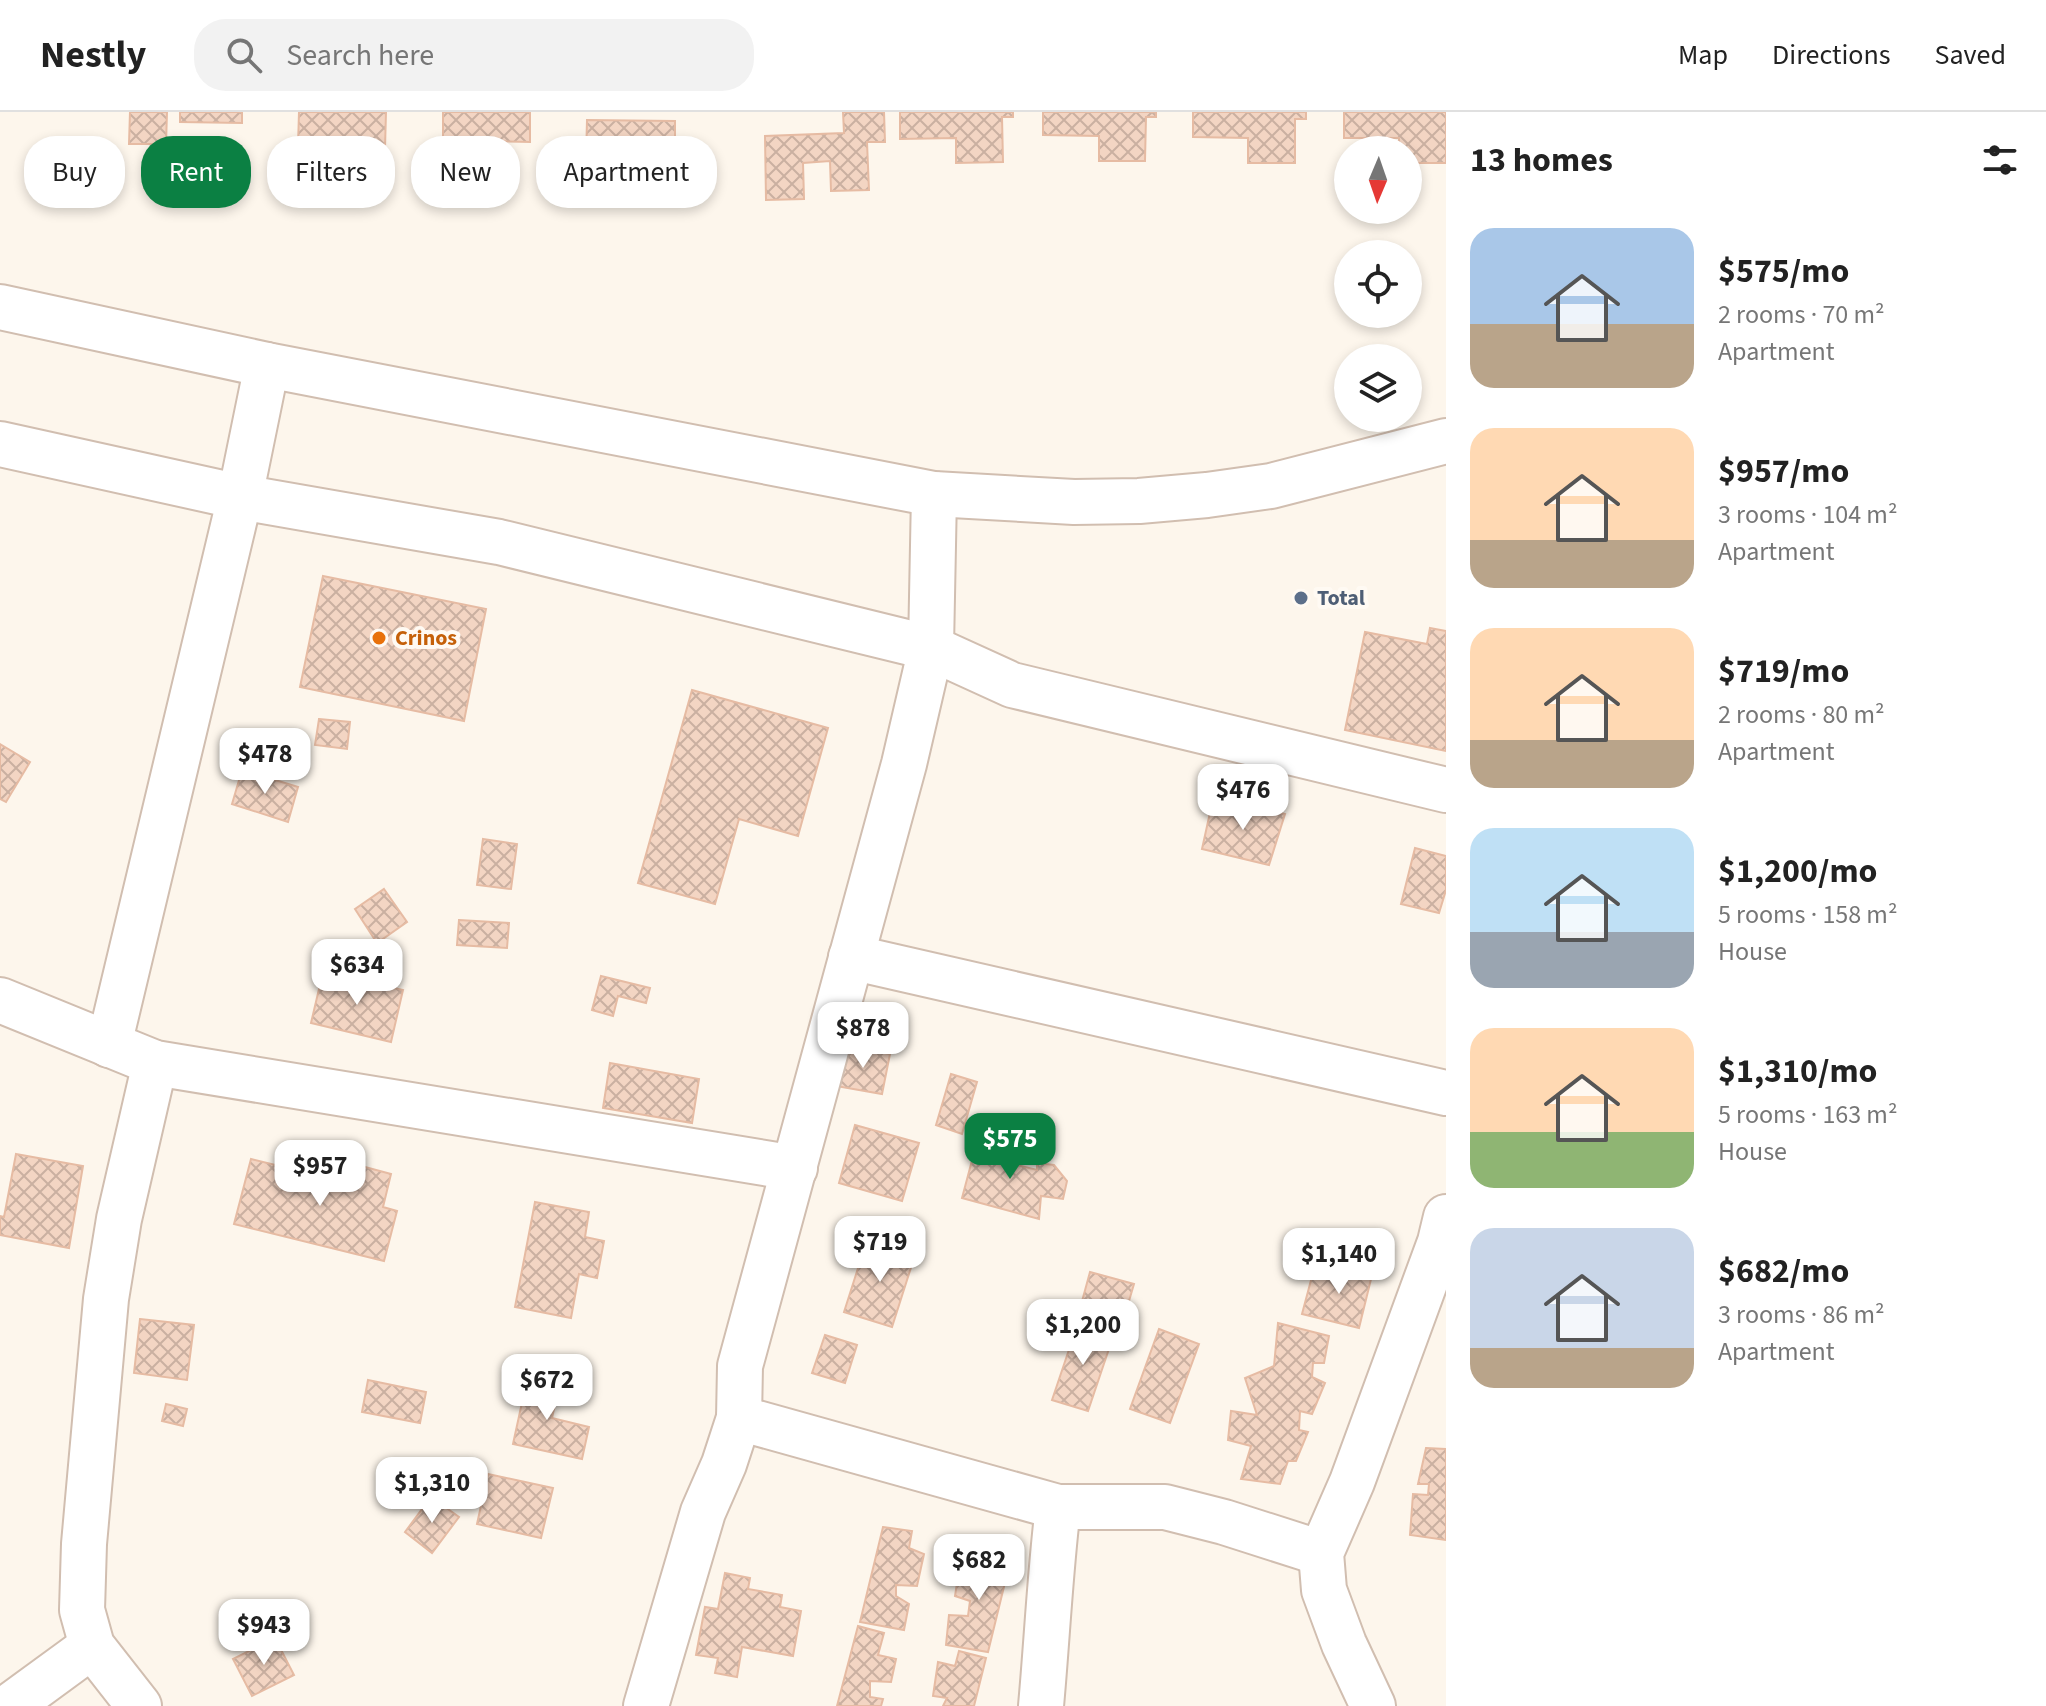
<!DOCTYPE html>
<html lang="en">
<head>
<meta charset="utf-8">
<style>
	:root { --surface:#fff; --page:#f2f2f2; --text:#222; --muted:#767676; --line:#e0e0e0; --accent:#0b8043 }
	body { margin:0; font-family:"Source Sans 3",sans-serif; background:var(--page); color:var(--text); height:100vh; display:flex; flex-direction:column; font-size:30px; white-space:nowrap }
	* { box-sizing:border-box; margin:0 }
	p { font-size:26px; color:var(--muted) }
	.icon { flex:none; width:44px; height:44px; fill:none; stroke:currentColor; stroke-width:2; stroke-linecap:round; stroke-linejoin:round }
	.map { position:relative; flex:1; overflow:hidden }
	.sheet { display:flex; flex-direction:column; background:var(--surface); width:600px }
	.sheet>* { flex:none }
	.banner { position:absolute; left:24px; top:24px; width:760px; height:72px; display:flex; gap:16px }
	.needle { width:52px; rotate:182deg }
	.fabs { position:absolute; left:1334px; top:24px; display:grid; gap:16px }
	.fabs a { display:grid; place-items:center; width:88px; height:88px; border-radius:50%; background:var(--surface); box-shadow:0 4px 12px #0003; font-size:40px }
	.price { position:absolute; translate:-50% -68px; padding:0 18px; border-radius:16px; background:#fff; color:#222; font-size:26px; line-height:52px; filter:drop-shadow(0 2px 4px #0008) }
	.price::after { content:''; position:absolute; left:50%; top:48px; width:24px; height:18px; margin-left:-12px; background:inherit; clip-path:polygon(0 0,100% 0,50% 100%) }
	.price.active { background:var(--accent); color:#fff }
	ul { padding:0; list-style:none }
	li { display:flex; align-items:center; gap:24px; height:200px; padding:0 24px }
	li span { display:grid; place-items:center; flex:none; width:224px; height:160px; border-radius:24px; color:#555 }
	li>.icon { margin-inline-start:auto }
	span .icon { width:96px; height:96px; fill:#fffc; stroke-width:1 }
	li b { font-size:34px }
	h2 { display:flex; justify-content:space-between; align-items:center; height:96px; padding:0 24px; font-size:34px }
	.chip { padding:0 28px; border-radius:32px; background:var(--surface); box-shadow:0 4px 12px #0003; font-size:28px; line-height:72px }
	.chip.active { background:var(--accent); color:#fff }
	header { display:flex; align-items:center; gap:48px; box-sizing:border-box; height:112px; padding:0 40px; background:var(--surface); border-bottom:2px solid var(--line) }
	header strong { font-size:38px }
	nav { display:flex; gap:44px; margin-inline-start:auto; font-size:28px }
	.search { width:560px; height:72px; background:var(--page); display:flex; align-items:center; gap:20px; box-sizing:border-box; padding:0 28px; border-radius:32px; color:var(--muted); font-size:30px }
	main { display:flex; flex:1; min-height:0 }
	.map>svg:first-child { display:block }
</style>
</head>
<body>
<header>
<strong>Nestly</strong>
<div class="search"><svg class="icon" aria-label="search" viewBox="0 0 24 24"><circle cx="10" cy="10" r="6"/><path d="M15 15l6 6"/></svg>Search here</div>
<nav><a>Map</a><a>Directions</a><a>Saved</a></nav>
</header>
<main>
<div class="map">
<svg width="1446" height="1594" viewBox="0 0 1446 1594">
	<defs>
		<pattern id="building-cross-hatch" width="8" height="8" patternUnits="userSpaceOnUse" patternTransform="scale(2)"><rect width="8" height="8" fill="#f3d5c3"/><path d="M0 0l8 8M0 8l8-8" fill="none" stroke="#cab0a1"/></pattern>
	</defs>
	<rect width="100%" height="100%" fill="#fdf6ec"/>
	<g fill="url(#building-cross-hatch)" stroke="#e6bba3" stroke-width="2">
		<path d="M130,0H167L166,32H129Z"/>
		<path d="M180,0H242V11L180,10Z"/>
		<path d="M299,0H386L385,36L298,34Z"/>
		<path d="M443,0H530V30L443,28Z"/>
		<path d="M843,0H884L885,30H867L869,78L831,79L830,49L803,51L804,87L766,88L765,24L844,21Z"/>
		<path d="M900,0H1013V5H1002L1003,50L956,51V26L900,27Z"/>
		<path d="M1043,0H1156V5H1146L1145,49H1099V24L1043,23Z"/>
		<path d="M1193,0H1306V7H1295V51H1248V26L1193,25Z"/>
		<path d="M1344,0H1446V51H1408V38H1399V26H1344Z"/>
		<path d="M587,8L675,9V50L586,48Z"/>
		<path d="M431,41H459V61H430Z"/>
		<path d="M288,48H312L311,67H287Z"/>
		<path d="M578,62L607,63L606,82L578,81Z"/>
		<path d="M323,464L486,497L464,609L300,575Z"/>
		<path d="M1430,516L1446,519V639L1345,618L1365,520L1427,532Z"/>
		<path d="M692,578L828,616L798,724L739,707L715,792L638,771Z"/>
		<path d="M319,607L350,610L347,637L315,633Z"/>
		<path d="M0,632L30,650L6,690L0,687Z"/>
		<path d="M242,658L298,675L288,710L232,692Z"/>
		<path d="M1213,687L1285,702L1269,753L1202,737Z"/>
		<path d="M483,727L517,732L511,777L477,773Z"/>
		<path d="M1415,736L1446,744V778L1439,801L1401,792Z"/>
		<path d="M384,777L407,810L377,831L355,797Z"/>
		<path d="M459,808L509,811L507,836L457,833Z"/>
		<path d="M323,860L403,878L391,930L311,911Z"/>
		<path d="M601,864L650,876L646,891L618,884L613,904L592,898Z"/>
		<path d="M846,933L890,942L882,982L836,974Z"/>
		<path d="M610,951L699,967L692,1011L603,996Z"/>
		<path d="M951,962L977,970L962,1022L936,1013Z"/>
		<path d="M855,1013L919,1031L902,1089L839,1071Z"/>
		<path d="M978,1026L1012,1034L1009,1051L1037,1058V1051L1054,1053L1067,1069L1063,1087L1041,1084L1039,1107L962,1086Z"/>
		<path d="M16,1042L83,1054L69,1136L0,1123V1104L4,1105Z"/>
		<path d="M251,1047L349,1071L354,1052L391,1062L383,1095L397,1099L384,1149L234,1112Z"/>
		<path d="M535,1090L589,1100L585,1125L604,1129L597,1166L579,1162L571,1206L515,1195Z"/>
		<path d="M867,1128L915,1143L892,1215L844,1200Z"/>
		<path d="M1346,1152L1373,1159L1359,1216L1302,1202L1314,1157L1343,1164Z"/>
		<path d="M1090,1160L1134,1172L1121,1216L1078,1204Z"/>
		<path d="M140,1207L194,1213L187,1268L134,1261Z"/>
		<path d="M1078,1211L1114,1222L1088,1299L1052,1288Z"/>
		<path d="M1278,1211L1329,1224L1324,1251H1313L1312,1265L1325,1271L1312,1302L1300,1299L1299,1318L1308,1320L1296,1349H1288L1280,1372L1241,1367L1251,1334L1228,1328L1231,1299L1257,1303L1245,1266L1274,1254Z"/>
		<path d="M1159,1217L1199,1232L1170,1311L1130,1297Z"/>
		<path d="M825,1223L857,1233L845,1271L812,1261Z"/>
		<path d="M528,1263L560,1270L552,1306L589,1315L582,1347L513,1332Z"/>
		<path d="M368,1268L426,1280L420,1311L362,1300Z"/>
		<path d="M166,1292L187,1297L183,1314L162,1309Z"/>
		<path d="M1426,1336L1446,1337V1428L1410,1423L1413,1382L1428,1383L1429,1372H1418Z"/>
		<path d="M488,1362L553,1376L541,1426L477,1412Z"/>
		<path d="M431,1385L459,1405L432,1441L405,1420Z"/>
		<path d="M883,1415L912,1419L909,1436L924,1442L917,1474L896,1473V1484L909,1492L904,1518L860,1510Z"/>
		<path d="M980,1439L1011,1446L988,1540L946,1533L949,1503L968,1504L970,1489L955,1484L960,1452L980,1455Z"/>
		<path d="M725,1461L750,1466L748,1477L782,1483L780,1495L801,1499L793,1544L742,1535L737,1565L715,1561L718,1546L696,1543L705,1495L718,1497Z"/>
		<path d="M858,1514L884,1521L878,1543L896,1547L891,1570L870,1569V1585L883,1587L881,1594H837Z"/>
		<path d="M275,1526L294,1563L252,1584L233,1547Z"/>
		<path d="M959,1539L986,1546L974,1594H943L947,1586L933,1584L938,1550L955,1554Z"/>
	</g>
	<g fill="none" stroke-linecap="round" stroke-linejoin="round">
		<defs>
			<g id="minor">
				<path d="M0,195L267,253L934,382L1074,390L1139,389L1207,383L1271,374L1446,329"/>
				<path d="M0,332L240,385L499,430L931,536L1012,573L1446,678"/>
				<path d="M851,845L1446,981"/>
				<path d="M0,888L155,951L795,1056"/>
				<path d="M109,933L240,385L267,253"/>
				<path d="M739,1306L1058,1395H1165L1224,1410L1321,1441"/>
				<path d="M10,1594L92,1534"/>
				<path d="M139,1594L92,1534L82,1498L84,1432L106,1187L119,1107L155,951"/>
				<path d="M646,1594L703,1400L724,1352L739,1306L740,1254L904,652L931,536L934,382"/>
				<path d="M1041,1594C1047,1528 1050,1461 1058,1395"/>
				<path d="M1373,1594L1344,1532L1324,1478L1321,1441L1352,1370L1440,1130L1446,1105"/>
			</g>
		</defs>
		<use href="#minor" stroke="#d1beb0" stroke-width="48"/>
		<use href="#minor" stroke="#fff" stroke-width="44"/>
	</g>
	<circle fill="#5c6f8a" stroke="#fffaf3" stroke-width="3" cx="1301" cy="486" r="8"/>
	<circle fill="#e8710a" stroke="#fffaf3" stroke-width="3" cx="379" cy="526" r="8"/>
	<g text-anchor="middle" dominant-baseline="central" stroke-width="8" stroke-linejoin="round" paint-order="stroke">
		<g font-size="22" font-weight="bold" fill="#4e5e75" stroke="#fffaf3" text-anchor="start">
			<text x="1317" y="486">Total</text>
		</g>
		<g font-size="22" font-weight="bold" fill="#c56008" stroke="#fffaf3" text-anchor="start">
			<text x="395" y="526">Crinos</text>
		</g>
	</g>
</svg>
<div class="fabs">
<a><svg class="needle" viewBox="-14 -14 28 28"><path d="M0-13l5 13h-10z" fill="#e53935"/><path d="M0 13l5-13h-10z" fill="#767676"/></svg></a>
<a><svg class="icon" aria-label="locate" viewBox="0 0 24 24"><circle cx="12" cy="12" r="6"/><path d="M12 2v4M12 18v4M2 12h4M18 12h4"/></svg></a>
<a><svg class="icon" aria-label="layers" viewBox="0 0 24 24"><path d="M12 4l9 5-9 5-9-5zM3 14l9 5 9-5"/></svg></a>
</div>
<b class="price" style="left:265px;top:684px">$478</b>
<b class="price" style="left:1243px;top:720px">$476</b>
<b class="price" style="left:357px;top:895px">$634</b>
<b class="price" style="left:863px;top:958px">$878</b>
<b class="price active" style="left:1010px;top:1069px">$575</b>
<b class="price" style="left:320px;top:1096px">$957</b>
<b class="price" style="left:880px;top:1172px">$719</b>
<b class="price" style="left:1339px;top:1184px">$1,140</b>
<b class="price" style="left:1083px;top:1255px">$1,200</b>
<b class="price" style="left:547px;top:1310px">$672</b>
<b class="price" style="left:432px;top:1413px">$1,310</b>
<b class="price" style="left:979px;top:1490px">$682</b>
<b class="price" style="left:264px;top:1555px">$943</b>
<div class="banner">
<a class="chip">Buy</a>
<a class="chip active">Rent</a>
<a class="chip">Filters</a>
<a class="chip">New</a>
<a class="chip">Apartment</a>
</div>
</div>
<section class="sheet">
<h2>13 homes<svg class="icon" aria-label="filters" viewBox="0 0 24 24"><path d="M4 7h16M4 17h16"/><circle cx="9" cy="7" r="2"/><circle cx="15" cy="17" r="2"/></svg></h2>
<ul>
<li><span style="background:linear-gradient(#a9c7e8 60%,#b9a48a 0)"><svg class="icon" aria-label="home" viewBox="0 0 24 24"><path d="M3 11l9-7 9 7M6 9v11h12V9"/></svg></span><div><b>$575/mo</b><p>2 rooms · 70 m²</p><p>Apartment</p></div></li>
<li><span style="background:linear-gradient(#ffd9b3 70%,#b9a48a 0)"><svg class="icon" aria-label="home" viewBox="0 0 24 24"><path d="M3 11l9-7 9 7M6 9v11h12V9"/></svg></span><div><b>$957/mo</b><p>3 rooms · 104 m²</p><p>Apartment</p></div></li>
<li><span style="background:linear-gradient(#ffd9b3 70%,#b9a48a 0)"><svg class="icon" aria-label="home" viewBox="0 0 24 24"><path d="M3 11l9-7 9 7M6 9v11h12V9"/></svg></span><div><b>$719/mo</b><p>2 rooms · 80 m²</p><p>Apartment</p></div></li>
<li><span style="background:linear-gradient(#bfe0f5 65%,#9aa5b1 0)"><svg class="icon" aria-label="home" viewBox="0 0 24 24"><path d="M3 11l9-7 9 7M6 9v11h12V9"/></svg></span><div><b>$1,200/mo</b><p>5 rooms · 158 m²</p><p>House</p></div></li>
<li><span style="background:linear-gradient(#ffd9b3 65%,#8fb573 0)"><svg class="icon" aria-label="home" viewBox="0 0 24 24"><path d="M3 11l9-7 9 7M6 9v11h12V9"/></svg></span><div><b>$1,310/mo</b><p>5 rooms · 163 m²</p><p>House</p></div></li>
<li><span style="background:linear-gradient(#c9d6e8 75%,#b9a48a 0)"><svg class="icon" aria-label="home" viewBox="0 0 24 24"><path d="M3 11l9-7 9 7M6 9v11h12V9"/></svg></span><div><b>$682/mo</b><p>3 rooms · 86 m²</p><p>Apartment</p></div></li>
</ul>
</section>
</main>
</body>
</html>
